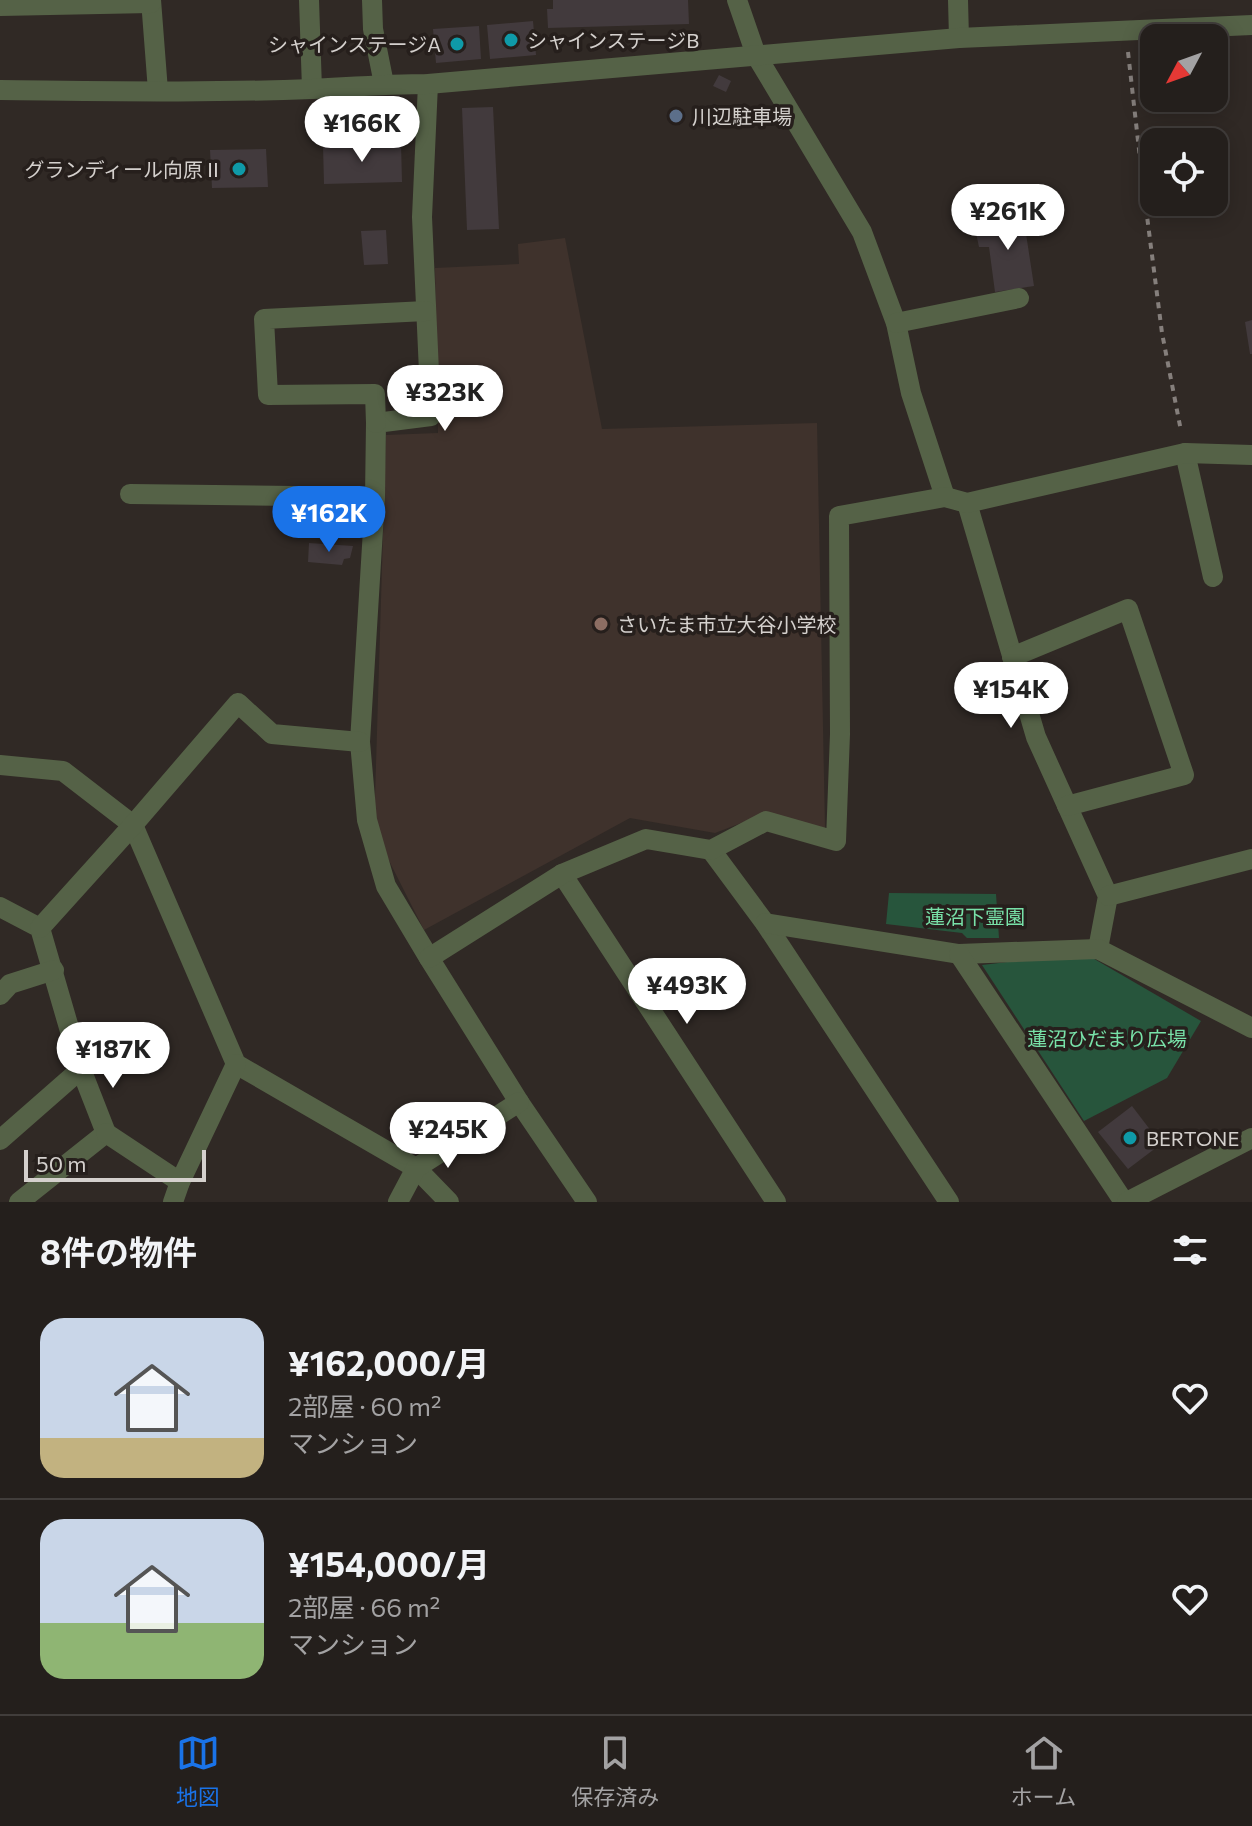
<!DOCTYPE html>
<html lang="ja">
<head>
<meta charset="utf-8">
<style>
	:root { --surface:#241f1c; --page:#302c29; --text:#f1f3f6; --muted:#a3a2a3; --line:#413d3b; --accent:#1a73e8 }
	body { margin:0; font-family:Commissioner,"Noto Sans JP",sans-serif; background:var(--page); color:var(--text); height:100vh; display:flex; flex-direction:column; font-size:30px; white-space:nowrap }
	* { box-sizing:border-box; margin:0 }
	p { font-size:26px; color:var(--muted) }
	.icon { flex:none; width:44px; height:44px; fill:none; stroke:currentColor; stroke-width:2; stroke-linecap:round; stroke-linejoin:round }
	.map { position:relative; height:1202px; overflow:hidden }
	.details { display:flex; flex-direction:column; background:var(--surface); flex:1 }
	.details>* { flex:none }
	.needle { width:52px; rotate:229deg }
	.fabs { position:absolute; left:1140px; top:24px; display:grid; gap:16px }
	.fabs a { display:grid; place-items:center; width:88px; height:88px; border-radius:16px; background:var(--surface); box-shadow:0 4px 20px #0003,0 0 0 2px var(--line); font-size:40px }
	.scale { position:absolute; left:24px; bottom:20px; width:182px; box-sizing:border-box; padding-left:8px; border:4px solid #d4d0cd; border-top:0; font-size:22px; line-height:28px; white-space:nowrap; color:#d4d0cd; -webkit-text-stroke:6px #261f1c; paint-order:stroke }
	.price { position:absolute; translate:-50% -68px; padding:0 18px; border-radius:28px; background:#fff; color:#222; font-size:26px; line-height:52px; filter:drop-shadow(0 2px 4px #0008) }
	.price::after { content:''; position:absolute; left:50%; top:48px; width:24px; height:18px; margin-left:-12px; background:inherit; clip-path:polygon(0 0,100% 0,50% 100%) }
	.price.active { background:var(--accent); color:#fff }
	ul { padding:0; list-style:none }
	li { display:flex; align-items:center; gap:24px; height:200px; padding:0 40px }
	li+li { border-top:2px solid var(--line) }
	li span { display:grid; place-items:center; flex:none; width:224px; height:160px; border-radius:24px; color:#555 }
	li>.icon { margin-inline-start:auto }
	span .icon { width:96px; height:96px; fill:#fffc; stroke-width:1 }
	li b { font-size:34px }
	h2 { display:flex; justify-content:space-between; align-items:center; height:96px; padding:0 40px; font-size:34px }
	.tab-bar { display:flex; justify-content:space-around; align-items:center; height:112px; border-top:2px solid var(--line); background:var(--surface); font-size:22px; color:var(--muted) }
	.tab-bar a { display:grid; justify-items:center; gap:4px }
	.tab-bar .active { color:var(--accent) }
	.map>svg:first-child { display:block }
</style>
</head>
<body>
<div class="map">
<svg width="1252" height="1202" viewBox="0 0 1252 1202">
	<rect width="100%" height="100%" fill="#302925"/>
	<path fill="#3f322c" d="M565,238L602,429L817,423L825,828L767,813L715,833L630,818L424,930L374,831L386,435L438,433L435,268L519,264L518,244Z"/>
	<g fill="#27553c">
		<path d="M889,893L996,894L999,938H967L962,933L886,924Z"/>
		<path d="M1084,953L1201,1021L1167,1078L1084,1121L982,965Z"/>
	</g>
	<g fill="#423a3d">
		<path d="M553,0H688L689,24L548,28L547,9H553Z"/>
		<path d="M533,21L536,55L490,59L487,25Z"/>
		<path d="M479,26L481,59L436,63L433,29Z"/>
		<path d="M719,75L731,81L726,92L713,86Z"/>
		<path d="M399,103L401,130L372,131L371,113H375L374,104Z"/>
		<path d="M365,105L366,131L337,132V117L340,116L339,106Z"/>
		<path d="M493,107L499,229L467,230L462,108Z"/>
		<path d="M401,143L402,182L324,184L323,145Z"/>
		<path d="M266,149L268,187L212,188L210,150Z"/>
		<path d="M1023,214L1034,286L995,292L989,247H979L976,233L985,231L986,220Z"/>
		<path d="M386,230L388,264L364,265L361,231Z"/>
		<path d="M1252,320V354H1250L1245,322Z"/>
		<path d="M318,506H337V517L345,518L342,535L312,533V511H317Z"/>
		<path d="M309,543L353,546L350,558L344,559L342,565L308,562Z"/>
		<path d="M1132,1106L1161,1144L1128,1169L1098,1132Z"/>
	</g>
	<g fill="none" stroke-linecap="round" stroke-linejoin="round">
		<path stroke="#857f7c" stroke-width="4" stroke-dasharray="6 6" stroke-linecap="butt" d="M1128,52L1143,185L1162,333L1181,431"/>
		<g stroke="#556247" stroke-width="20">
			<path d="M151,0L158,91"/>
			<path d="M309,0L312,89"/>
			<path d="M372,0L373,29L384,84"/>
			<path d="M737,0L756,55L862,232L896,323L911,393L945,497"/>
			<path d="M958,0L959,38"/>
			<path d="M0,6L151,3"/>
			<path d="M428,84L422,217L431,416L376,423L375,497L360,742L367,820L386,886L429,958L519,1102L587,1202"/>
			<path d="M0,90C104,91 208,93 312,89C351,87 389,84 428,84L959,38L1252,25"/>
			<path d="M896,323L1019,298"/>
			<path d="M376,423L375,394L268,395L264,319L426,311"/>
			<path d="M1185,453L1213,577"/>
			<path d="M130,494L375,497"/>
			<path d="M967,503L1036,737L1108,896L1098,949"/>
			<path d="M1012,657L1128,609L1184,775L1067,806"/>
			<path d="M0,765L63,771L133,825L236,1064L416,1168L449,1202"/>
			<path d="M711,850L765,923L949,1202"/>
			<path d="M562,874L776,1202"/>
			<path d="M1108,896L1252,859"/>
			<path d="M0,907L40,928L81,1069L106,1133L19,1202"/>
			<path d="M765,923L959,954L1098,949L1252,1028"/>
			<path d="M40,928L133,825L238,703L272,734L360,742"/>
			<path d="M959,954L1124,1202"/>
			<path d="M429,958L562,874L646,839L711,850L766,821L836,841L840,734L839,516L945,497L967,503L1185,453L1252,455"/>
			<path d="M0,995L10,984L54,970"/>
			<path d="M106,1133L180,1182"/>
			<path d="M0,1140L81,1069"/>
			<path d="M173,1202L180,1182L236,1064"/>
			<path d="M398,1202L416,1168L519,1102"/>
			<path d="M1127,1202L1252,1138"/>
		</g>
	</g>
	<g fill="#0f9aa8" stroke="#261f1c" stroke-width="3">
		<circle cx="511" cy="40" r="8"/>
		<circle cx="457" cy="44" r="8"/>
		<circle cx="239" cy="169" r="8"/>
		<circle cx="1130" cy="1138" r="8"/>
	</g>
	<circle fill="#5c6f8a" stroke="#261f1c" stroke-width="3" cx="676" cy="116" r="8"/>
	<circle fill="#8d6e63" stroke="#261f1c" stroke-width="3" cx="601" cy="624" r="8"/>
	<g text-anchor="middle" dominant-baseline="central" stroke-width="7" stroke-linejoin="round" paint-order="stroke">
		<g font-size="20" fill="#d4d0cd" stroke="#261f1c" text-anchor="start">
			<text x="527" y="40">シャインステージB</text>
			<text x="441" y="44" text-anchor="end">シャインステージA</text>
			<text x="692" y="116">川辺駐車場</text>
			<text x="223" y="169" text-anchor="end">グランディール向原Ⅱ</text>
			<text x="617" y="624">さいたま市立大谷小学校</text>
			<text x="1146" y="1138">BERTONE</text>
		</g>
		<g font-size="20" fill="#78e1a8" stroke="#261f1c">
			<text x="975" y="916">蓮沼下霊園</text>
			<text x="1107" y="1038">蓮沼ひだまり広場</text>
		</g>
	</g>
</svg>
<div class="fabs">
<a><svg class="needle" viewBox="-14 -14 28 28"><path d="M0-13l5 13h-10z" fill="#e53935"/><path d="M0 13l5-13h-10z" fill="#a3a2a3"/></svg></a>
<a><svg class="icon" aria-label="locate" viewBox="0 0 24 24"><circle cx="12" cy="12" r="6"/><path d="M12 2v4M12 18v4M2 12h4M18 12h4"/></svg></a>
</div>
<div class="scale">50 m</div>
<b class="price" style="left:362px;top:164px">¥166K</b>
<b class="price" style="left:1008px;top:252px">¥261K</b>
<b class="price" style="left:445px;top:433px">¥323K</b>
<b class="price active" style="left:329px;top:554px">¥162K</b>
<b class="price" style="left:1011px;top:730px">¥154K</b>
<b class="price" style="left:687px;top:1026px">¥493K</b>
<b class="price" style="left:113px;top:1090px">¥187K</b>
<b class="price" style="left:448px;top:1170px">¥245K</b>
</div>
<section class="details">
<h2>8件の物件<svg class="icon" aria-label="filters" viewBox="0 0 24 24"><path d="M4 7h16M4 17h16"/><circle cx="9" cy="7" r="2"/><circle cx="15" cy="17" r="2"/></svg></h2>
<ul>
<li><span style="background:linear-gradient(#c9d6e8 75%,#c2b280 0)"><svg class="icon" aria-label="home" viewBox="0 0 24 24"><path d="M3 11l9-7 9 7M6 9v11h12V9"/></svg></span><div><b>¥162,000/月</b><p>2部屋 · 60 m²</p><p>マンション</p></div><svg class="icon" aria-label="heart" viewBox="0 0 24 24"><path d="M12 20l-8-8c-3-5 5-10 8-4 3-6 11-1 8 4z"/></svg></li>
<li><span style="background:linear-gradient(#c9d6e8 65%,#8fb573 0)"><svg class="icon" aria-label="home" viewBox="0 0 24 24"><path d="M3 11l9-7 9 7M6 9v11h12V9"/></svg></span><div><b>¥154,000/月</b><p>2部屋 · 66 m²</p><p>マンション</p></div><svg class="icon" aria-label="heart" viewBox="0 0 24 24"><path d="M12 20l-8-8c-3-5 5-10 8-4 3-6 11-1 8 4z"/></svg></li>
</ul>
</section>
<nav class="tab-bar">
<a class="active"><svg class="icon" aria-label="map" viewBox="0 0 24 24"><path d="M3 6l6-2 6 2 6-2v14l-6 2-6-2-6 2zM9 4v14M15 6v14"/></svg>地図</a>
<a><svg class="icon" aria-label="saved" viewBox="0 0 24 24"><path d="M7 4h10v16l-5-4-5 4z"/></svg>保存済み</a>
<a><svg class="icon" aria-label="home" viewBox="0 0 24 24"><path d="M3 11l9-7 9 7M6 9v11h12V9"/></svg>ホーム</a>
</nav>
</body>
</html>
